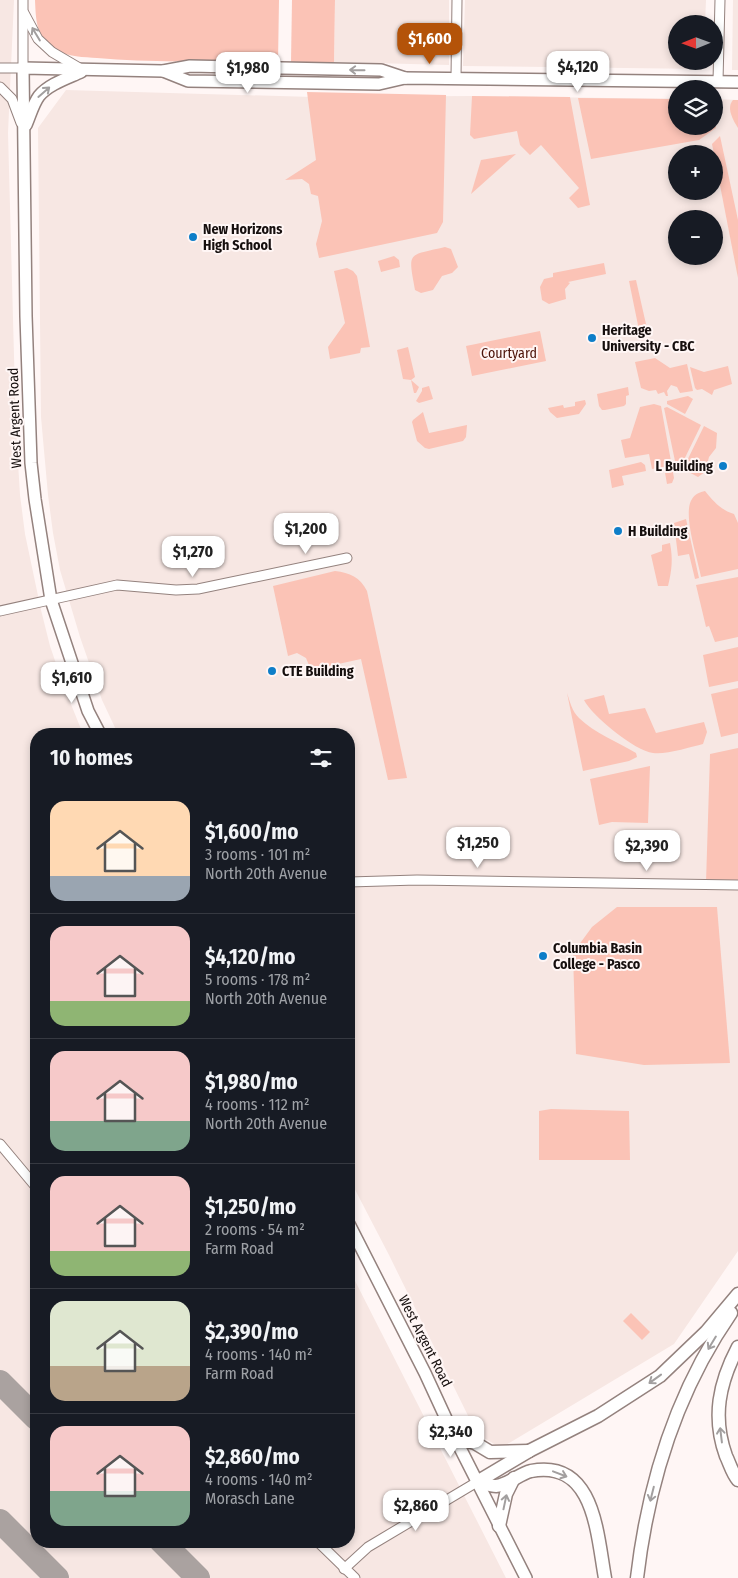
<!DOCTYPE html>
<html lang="en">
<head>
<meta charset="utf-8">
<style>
	:root { --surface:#171b24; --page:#20242c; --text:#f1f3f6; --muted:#9ea1a6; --line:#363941; --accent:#b45309 }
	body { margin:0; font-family:"Fira Sans Condensed",sans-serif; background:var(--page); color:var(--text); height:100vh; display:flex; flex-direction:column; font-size:19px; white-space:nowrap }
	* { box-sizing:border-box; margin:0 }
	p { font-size:16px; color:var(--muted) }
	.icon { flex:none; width:28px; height:28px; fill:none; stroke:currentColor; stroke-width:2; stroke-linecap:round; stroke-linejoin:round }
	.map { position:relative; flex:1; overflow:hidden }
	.drawer { position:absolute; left:30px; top:728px; width:325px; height:820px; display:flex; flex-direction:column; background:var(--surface); border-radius:20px; box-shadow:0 2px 8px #0003 }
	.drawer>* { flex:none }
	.needle { width:32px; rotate:269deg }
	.fabs { position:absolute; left:668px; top:15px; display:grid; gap:10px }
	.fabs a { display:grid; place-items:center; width:55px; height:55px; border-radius:50%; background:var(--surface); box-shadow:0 2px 8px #0003; font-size:25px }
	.price { position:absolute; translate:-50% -42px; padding:0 11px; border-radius:10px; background:#fff; color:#222; font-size:16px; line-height:32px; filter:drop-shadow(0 1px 2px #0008) }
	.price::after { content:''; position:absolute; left:50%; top:30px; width:15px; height:11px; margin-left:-8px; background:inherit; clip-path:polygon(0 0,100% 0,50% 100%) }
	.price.on { background:var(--accent); color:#fff }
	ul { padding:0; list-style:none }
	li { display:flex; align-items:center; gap:15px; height:125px; padding:0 20px }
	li+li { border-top:1px solid var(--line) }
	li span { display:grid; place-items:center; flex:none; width:140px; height:100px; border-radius:15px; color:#555 }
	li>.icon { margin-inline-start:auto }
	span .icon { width:60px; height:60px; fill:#fffc; stroke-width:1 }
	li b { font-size:21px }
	h2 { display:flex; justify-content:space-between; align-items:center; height:60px; padding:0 20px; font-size:21px }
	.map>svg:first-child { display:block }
</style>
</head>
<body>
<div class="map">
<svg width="738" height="1578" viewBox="0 0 738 1578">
	<rect width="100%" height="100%" fill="#fff6f5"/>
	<g fill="#f7e7e3" fill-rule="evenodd">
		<path d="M0,0H14L8,133L16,430L20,495L25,534L41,610L50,646L64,687L83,734H36V1541H349V1269L506,1578H0Z"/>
		<path d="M335,0H449V65L334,62Z"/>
		<path d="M465,0H706L705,24H676V61H704V69L463,66Z"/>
		<path d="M733,0H738V70H732Z"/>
		<path d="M66,90L313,97L472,96L676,99V126H714V99L738,100V1251L674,1344L501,1448L477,1434L389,1255L349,1178V734H118L102,700L80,637L60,570L53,533L48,495L41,417L38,128ZM676,154H714V191H676ZM676,219H714V256H676Z"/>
	</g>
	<g fill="#fbc3b6">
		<path d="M35,0H279L278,62C218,61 157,63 97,58C85,57 67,57 56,50C36,37 36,22 35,0Z"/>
		<path d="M292,0H335L334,62H291Z"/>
		<path d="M307,92L446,95L443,222L437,233L319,258L316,244L322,221L318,196L311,194L309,184L302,179L285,180L316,160Z"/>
		<path d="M472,96L570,97L590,205L578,208L569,198L579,188L541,145L530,155L520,145L517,131L474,139L470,135Z"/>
		<path d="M578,98L676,99V126H714V121L716,128L699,140L591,159Z"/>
		<path d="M733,100H738V128C733,120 726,108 733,100Z"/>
		<path d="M720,136L738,220V278L712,144Z"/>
		<path d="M516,154L471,194L481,160Z"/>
		<path d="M445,247L451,249L458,267L452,273L442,276L433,290L421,293L415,290C408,251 407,256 445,247Z"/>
		<path d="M394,256L399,260L400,267L381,272L378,261Z"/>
		<path d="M604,263L606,274L568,282L570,283L565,289L566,299L549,304L542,300L540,287L544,279L553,277V273Z"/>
		<path d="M347,268L353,271L357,276L370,347L361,348L360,353L330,359L328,347L345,323L334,271Z"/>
		<path d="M636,280L648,333L640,335L629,281Z"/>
		<path d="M540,331L546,361L472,376L466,346Z"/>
		<path d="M408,347L415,377L411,380L419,387L416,393H414L411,380L403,379L397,350Z"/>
		<path d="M655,358L670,368L687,364L693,391L680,393L677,387L671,385L667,391L668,396H666L664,392L658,394L656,390L649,391L641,388L635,362Z"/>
		<path d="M728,366L732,384L714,390L712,395L702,389L697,390L695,388L690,367L704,372Z"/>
		<path d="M429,386L433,399L419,403L416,401L422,391V388Z"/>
		<path d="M628,387L629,395L626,396V404L624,406L605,410H602L599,406L597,394Z"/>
		<path d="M688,396L693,399L685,414L667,404V401Z"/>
		<path d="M585,400L586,404L579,414L557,418L550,412L548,408L563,405L564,408L575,406V402Z"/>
		<path d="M654,404L661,406L674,478L672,483L667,484L664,467L652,469L649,454L625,458L621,440L630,438L640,407Z"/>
		<path d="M667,407L701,425L680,468L676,466L664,408Z"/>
		<path d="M423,412L429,433L467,425L466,437L463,441L429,449L425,448L417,441L412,422L413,420Z"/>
		<path d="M704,426L717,433L716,448L709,457L705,472L698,477L683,469Z"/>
		<path d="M641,462L645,465L646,471L622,476L624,485L612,488L609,470Z"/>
		<path d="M705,491C714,502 721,510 734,514L738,523V569L701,577C698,560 682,513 692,499C695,494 700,492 705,491Z"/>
		<path d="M686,519L699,578L695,579L689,554L678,556L674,523Z"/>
		<path d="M670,543C673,559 672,570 668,586H658L651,555L662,551V545Z"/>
		<path d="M335,571C350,573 360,577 367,591L407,778L388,780L361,659L311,670L306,658L297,653L288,656L273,586Z"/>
		<path d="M738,577V637L715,642L709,626L706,627L696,585Z"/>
		<path d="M738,647V681L709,687L703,655Z"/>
		<path d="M738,688V733L721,737L711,694Z"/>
		<path d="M567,693C570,702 572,711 579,718C594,733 618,742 636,753L637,757L629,761L583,771Z"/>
		<path d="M604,695L609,714L645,708L656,733L704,722L707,732L703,744C691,747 665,755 653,753C635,751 592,716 584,700Z"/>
		<path d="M738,748V882H706L710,754Z"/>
		<path d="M650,766L648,823L612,822L599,825L590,779Z"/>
		<path d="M617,907H717L730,1063L644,1065L576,1054L573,953L592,927Z"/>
		<path d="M551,1109L629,1111L630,1160H539V1111Z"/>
		<path d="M631,1313L650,1332L642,1340L623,1321Z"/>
	</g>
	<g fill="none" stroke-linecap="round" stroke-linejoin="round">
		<g stroke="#aaa2a0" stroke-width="24">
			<path d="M0,1382L36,1418"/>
			<path d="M0,1521L57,1578"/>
			<path d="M161,1541L198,1578"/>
		</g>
		<defs>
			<g id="minor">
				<path d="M24,13L38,39L52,52L81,69"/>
				<path d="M0,68H23V0"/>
				<path d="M456,78L457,0"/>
				<path d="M718,81L720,0"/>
				<path d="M0,87L12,99L21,123"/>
				<path d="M0,611L117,585L176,590L198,589L347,558"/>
				<path d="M349,882L417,880L738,885"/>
				<path d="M0,1144L36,1187"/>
				<path d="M317,1541L355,1578"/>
				<path d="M344,1569L368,1547L477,1482"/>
			</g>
			<g id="major">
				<path d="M163,71L188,81L379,84L405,78L738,82"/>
				<path d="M26,125C30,116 33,104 39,96C49,84 68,78 81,72"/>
				<path d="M100,734L88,711L51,600L35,499L31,463L26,316L23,68L163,71L190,66L282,68L381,70L405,78"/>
				<path d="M349,1224L425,1373L455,1438L526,1578"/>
			</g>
			<g id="highway">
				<path d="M738,1347C719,1383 712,1417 726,1456C730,1464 732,1473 738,1480"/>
				<path d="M455,1438L475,1443L490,1452L529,1451"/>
				<path d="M477,1482L529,1451L598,1416L660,1376L706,1332L738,1294"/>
				<path d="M477,1482C483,1483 490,1486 496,1486C508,1485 519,1474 531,1471C595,1459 597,1535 605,1578"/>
				<path d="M499,1526L506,1494L514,1478"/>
				<path d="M637,1578C648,1484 677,1391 731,1313"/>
			</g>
		</defs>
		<use href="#minor" stroke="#94827e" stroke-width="11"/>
		<use href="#major" stroke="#94827e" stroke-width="14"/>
		<use href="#highway" stroke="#94827e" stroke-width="15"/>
		<use href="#minor" stroke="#fff" stroke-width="9"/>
		<use href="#major" stroke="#fff" stroke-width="11"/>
		<use href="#highway" stroke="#fff" stroke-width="12"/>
	</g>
	<defs><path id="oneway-shaft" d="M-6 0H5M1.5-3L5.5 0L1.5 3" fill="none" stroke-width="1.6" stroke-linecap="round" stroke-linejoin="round" transform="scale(1.25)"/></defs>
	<g stroke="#a29f9f">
		<use href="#oneway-shaft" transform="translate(36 34) rotate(-121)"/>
		<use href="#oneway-shaft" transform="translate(357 70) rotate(-179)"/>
		<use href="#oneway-shaft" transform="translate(44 92) rotate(-41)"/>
		<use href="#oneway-shaft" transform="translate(712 1343) rotate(121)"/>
		<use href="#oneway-shaft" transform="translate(655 1379) rotate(144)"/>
		<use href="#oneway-shaft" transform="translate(721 1435) rotate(-97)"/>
		<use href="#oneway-shaft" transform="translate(560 1474) rotate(21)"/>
		<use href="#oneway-shaft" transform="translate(652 1494) rotate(104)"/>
		<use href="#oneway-shaft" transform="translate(505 1502) rotate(-78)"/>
	</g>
	<g fill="#0e7ec8" stroke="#fff6f5" stroke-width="2">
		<circle cx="193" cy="237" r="5"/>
		<circle cx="592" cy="338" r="5"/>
		<circle cx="723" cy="466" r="5"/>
		<circle cx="618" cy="531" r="5"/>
		<circle cx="272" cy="671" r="5"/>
		<circle cx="543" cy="956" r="5"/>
	</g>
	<g text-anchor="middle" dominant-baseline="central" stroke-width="4" stroke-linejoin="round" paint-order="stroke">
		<g font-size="14" font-weight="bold" fill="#160f0e" stroke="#fff6f5" text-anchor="start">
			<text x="203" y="229">New Horizons<tspan x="203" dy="16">High School</tspan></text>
			<text x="602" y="330">Heritage<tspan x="602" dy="16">University - CBC</tspan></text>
			<text x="713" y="466" text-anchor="end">L Building</text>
			<text x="628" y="531">H Building</text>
			<text x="282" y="671">CTE Building</text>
			<text x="553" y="948">Columbia Basin<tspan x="553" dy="16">College - Pasco</tspan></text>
		</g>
		<g font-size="14" fill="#4d1208" stroke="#fff6f5">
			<text x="509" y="353">Courtyard</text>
		</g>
		<g font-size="14" fill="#160f0e" stroke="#fff6f5">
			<text transform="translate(15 418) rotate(-92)">West Argent Road</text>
			<text transform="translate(425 1341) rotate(63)">West Argent Road</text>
		</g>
	</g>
</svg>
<div class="fabs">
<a><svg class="needle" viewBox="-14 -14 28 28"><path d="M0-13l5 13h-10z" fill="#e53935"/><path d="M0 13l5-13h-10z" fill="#9ea1a6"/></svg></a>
<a><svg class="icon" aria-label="layers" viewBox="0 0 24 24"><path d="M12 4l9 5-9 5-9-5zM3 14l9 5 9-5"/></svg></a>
<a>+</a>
<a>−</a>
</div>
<b class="price on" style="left:430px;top:65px">$1,600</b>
<b class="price" style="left:578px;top:93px">$4,120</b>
<b class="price" style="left:248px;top:94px">$1,980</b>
<b class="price" style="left:306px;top:555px">$1,200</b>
<b class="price" style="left:193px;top:578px">$1,270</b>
<b class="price" style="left:72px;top:704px">$1,610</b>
<b class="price" style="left:478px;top:869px">$1,250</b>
<b class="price" style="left:647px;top:872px">$2,390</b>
<b class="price" style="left:451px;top:1458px">$2,340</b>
<b class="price" style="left:416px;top:1532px">$2,860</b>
<section class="drawer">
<h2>10 homes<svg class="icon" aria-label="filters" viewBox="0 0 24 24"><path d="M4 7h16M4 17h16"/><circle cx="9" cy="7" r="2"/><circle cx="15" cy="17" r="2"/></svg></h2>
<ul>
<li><span style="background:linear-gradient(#ffd9b3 75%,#9aa5b1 0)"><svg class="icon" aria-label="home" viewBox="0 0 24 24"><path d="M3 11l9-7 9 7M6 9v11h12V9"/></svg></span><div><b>$1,600/mo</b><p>3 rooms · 101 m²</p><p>North 20th Avenue</p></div></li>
<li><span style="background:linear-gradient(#f6c9c9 75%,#8fb573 0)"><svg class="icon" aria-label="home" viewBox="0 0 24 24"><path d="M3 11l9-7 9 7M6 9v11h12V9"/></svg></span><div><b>$4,120/mo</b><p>5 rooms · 178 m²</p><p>North 20th Avenue</p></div></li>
<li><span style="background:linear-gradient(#f6c9c9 70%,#7fa58c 0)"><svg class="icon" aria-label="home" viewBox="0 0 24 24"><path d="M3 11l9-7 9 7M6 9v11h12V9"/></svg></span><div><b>$1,980/mo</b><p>4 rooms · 112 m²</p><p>North 20th Avenue</p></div></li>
<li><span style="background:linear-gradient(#f6c9c9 75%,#8fb573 0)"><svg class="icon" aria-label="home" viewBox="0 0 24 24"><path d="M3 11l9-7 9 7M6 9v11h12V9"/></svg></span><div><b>$1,250/mo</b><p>2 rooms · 54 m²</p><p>Farm Road</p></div></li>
<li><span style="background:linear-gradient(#dfe7d0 65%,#b9a48a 0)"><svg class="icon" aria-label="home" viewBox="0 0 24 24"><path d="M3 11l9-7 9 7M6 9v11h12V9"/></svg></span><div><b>$2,390/mo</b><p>4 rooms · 140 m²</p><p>Farm Road</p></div></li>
<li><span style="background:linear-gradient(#f6c9c9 65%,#7fa58c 0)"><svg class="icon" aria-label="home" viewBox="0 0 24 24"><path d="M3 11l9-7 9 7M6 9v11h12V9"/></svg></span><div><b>$2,860/mo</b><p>4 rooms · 140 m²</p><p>Morasch Lane</p></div></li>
</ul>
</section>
</div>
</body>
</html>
